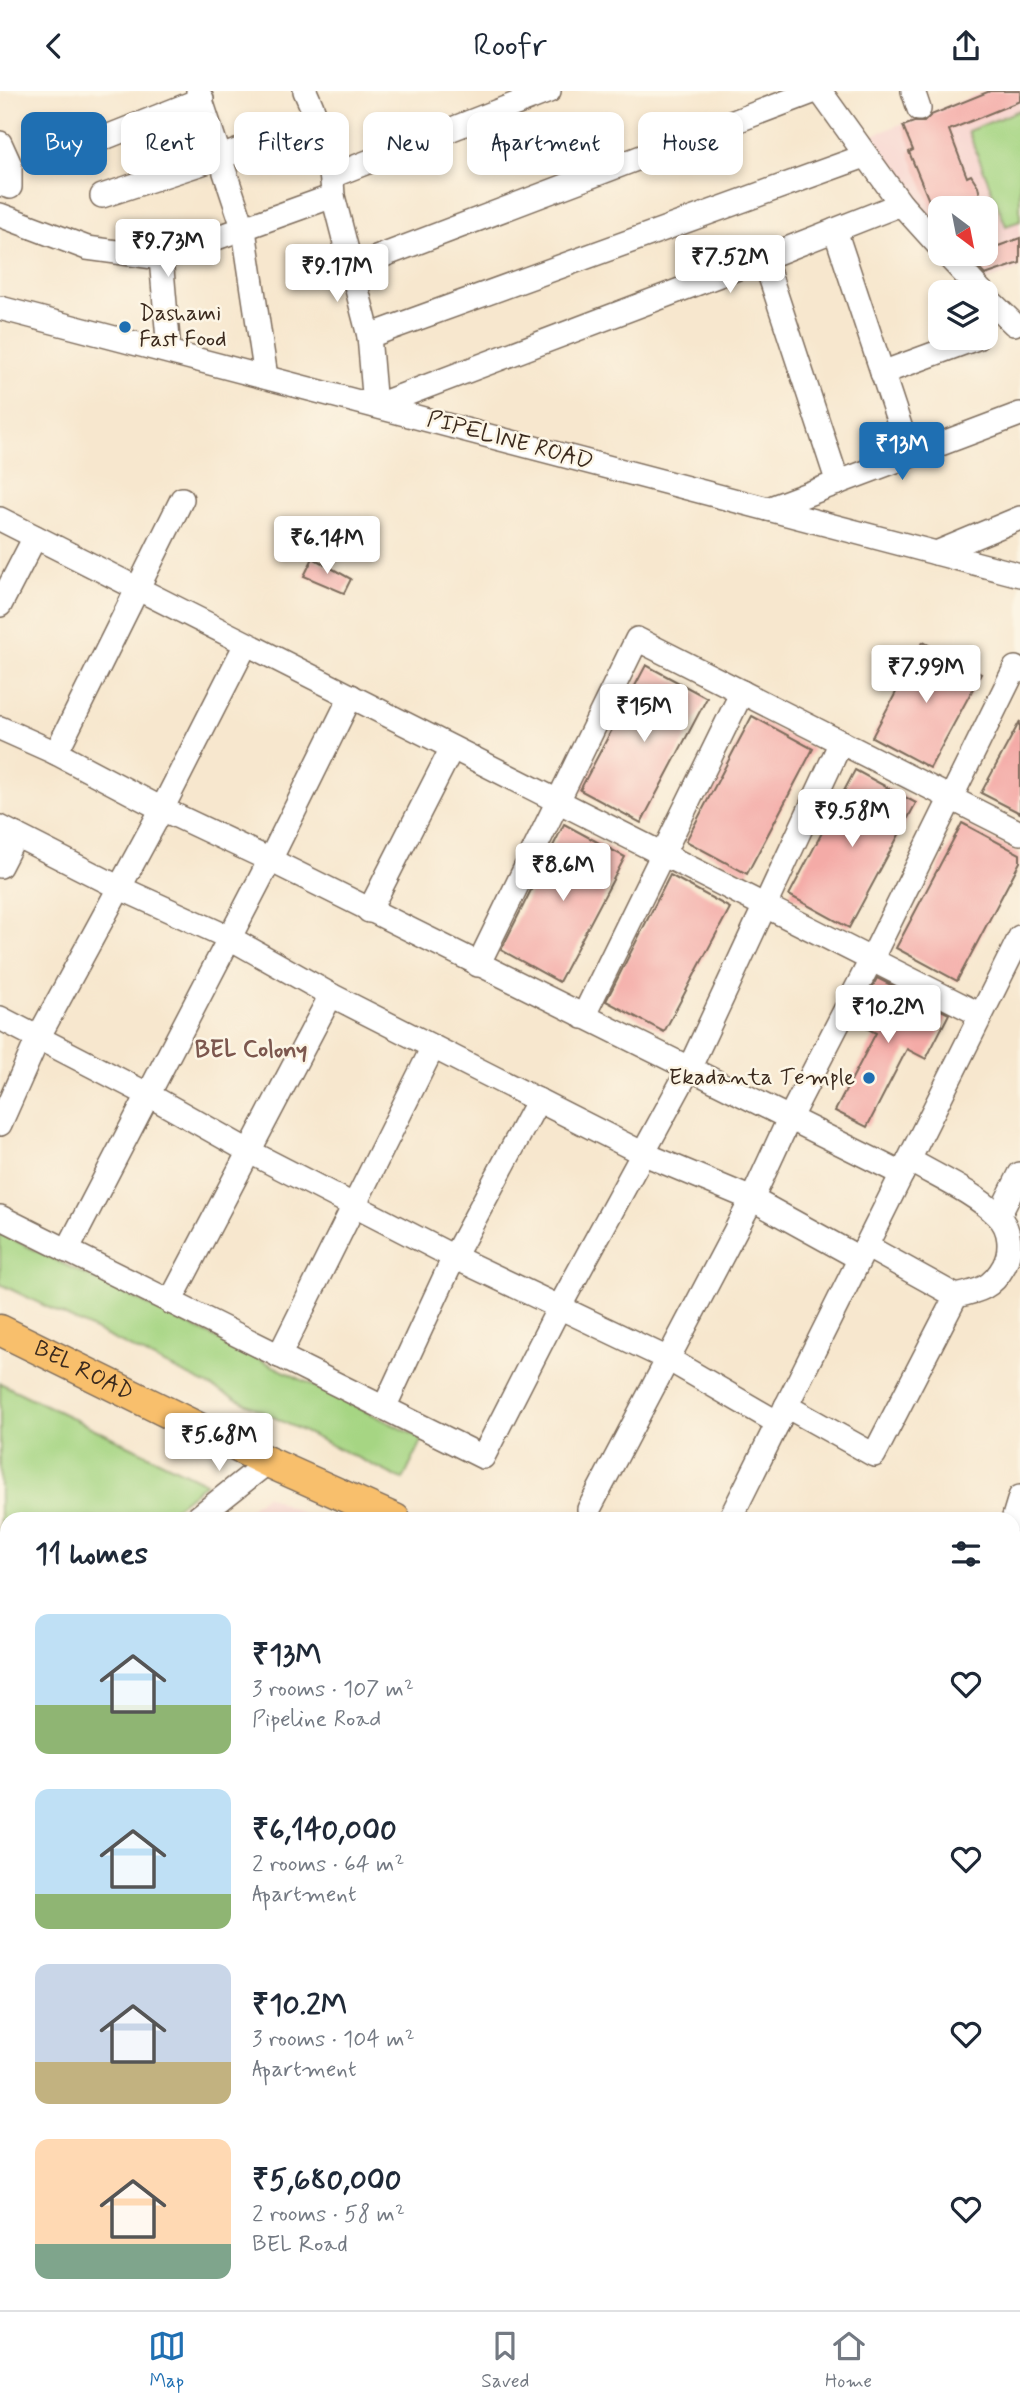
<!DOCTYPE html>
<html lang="en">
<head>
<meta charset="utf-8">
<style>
	:root { --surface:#fff; --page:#f6f6f7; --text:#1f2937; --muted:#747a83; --line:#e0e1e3; --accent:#1f6fb2 }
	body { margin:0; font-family:Mynerve,sans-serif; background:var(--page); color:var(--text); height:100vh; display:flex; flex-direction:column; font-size:26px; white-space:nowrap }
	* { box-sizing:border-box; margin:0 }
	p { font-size:23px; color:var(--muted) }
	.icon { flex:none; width:38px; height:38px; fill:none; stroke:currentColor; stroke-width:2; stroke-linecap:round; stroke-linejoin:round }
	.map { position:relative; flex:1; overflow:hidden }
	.panel { position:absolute; left:0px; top:1421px; width:1020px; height:798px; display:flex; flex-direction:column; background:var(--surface); border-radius:21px 21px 0 0; box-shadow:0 4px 10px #0003 }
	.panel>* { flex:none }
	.banner { position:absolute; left:21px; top:21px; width:978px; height:63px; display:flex; gap:14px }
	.needle { width:46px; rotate:148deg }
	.fabs { position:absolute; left:928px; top:105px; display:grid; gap:14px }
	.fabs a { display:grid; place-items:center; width:70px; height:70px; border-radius:14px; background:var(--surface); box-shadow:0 4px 10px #0003; font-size:35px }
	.price { position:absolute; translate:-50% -60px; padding:0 16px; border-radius:7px; background:#fff; color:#222; font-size:23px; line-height:46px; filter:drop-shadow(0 2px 4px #0008) }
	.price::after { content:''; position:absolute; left:50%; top:42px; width:21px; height:16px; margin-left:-10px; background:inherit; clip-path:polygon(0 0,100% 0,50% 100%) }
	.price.on { background:var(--accent); color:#fff }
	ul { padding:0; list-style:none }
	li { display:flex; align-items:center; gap:21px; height:175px; padding:0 35px }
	li span { display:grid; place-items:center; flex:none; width:196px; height:140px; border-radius:14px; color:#555 }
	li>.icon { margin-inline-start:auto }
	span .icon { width:84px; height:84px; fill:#fffc; stroke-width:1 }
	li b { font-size:30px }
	h2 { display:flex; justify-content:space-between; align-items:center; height:84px; padding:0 35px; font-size:30px }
	.chip { padding:0 24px; border-radius:14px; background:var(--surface); box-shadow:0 4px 10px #0003; font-size:24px; line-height:63px }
	.chip.on { background:var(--accent); color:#fff }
	header { display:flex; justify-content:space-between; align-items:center; height:91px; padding:0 35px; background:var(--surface); font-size:32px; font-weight:600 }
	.tab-bar { display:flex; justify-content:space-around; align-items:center; height:98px; border-top:2px solid var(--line); background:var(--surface); font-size:19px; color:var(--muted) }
	.tab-bar a { display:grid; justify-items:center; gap:4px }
	.tab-bar .on { color:var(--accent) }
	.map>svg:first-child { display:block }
</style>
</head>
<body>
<header><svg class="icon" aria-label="back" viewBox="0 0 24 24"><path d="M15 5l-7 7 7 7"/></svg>Roofr<svg class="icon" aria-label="share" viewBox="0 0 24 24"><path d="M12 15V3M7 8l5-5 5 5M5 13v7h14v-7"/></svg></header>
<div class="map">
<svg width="1020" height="2219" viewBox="0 0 1020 2219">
	<rect width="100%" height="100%" fill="#fcf5e5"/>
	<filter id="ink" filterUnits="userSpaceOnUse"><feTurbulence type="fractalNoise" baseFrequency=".0143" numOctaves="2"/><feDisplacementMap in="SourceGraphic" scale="14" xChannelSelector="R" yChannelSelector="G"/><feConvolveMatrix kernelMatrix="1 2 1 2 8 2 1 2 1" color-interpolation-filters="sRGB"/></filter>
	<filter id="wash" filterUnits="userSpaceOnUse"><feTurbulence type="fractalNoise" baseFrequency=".00686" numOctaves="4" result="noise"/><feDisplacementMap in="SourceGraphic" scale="28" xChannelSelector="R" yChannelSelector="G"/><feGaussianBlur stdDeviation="1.57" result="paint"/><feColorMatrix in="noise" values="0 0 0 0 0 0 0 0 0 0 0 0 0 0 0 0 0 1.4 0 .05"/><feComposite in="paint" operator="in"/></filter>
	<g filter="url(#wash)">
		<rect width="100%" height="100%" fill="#f7e7ce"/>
		<g fill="#f7d0cd">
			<path d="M986,0H1020V178L970,196L949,163H985V117H940V150L870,45Z"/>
			<path d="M266,1404L314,1428H235Z"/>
			<path d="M7,1604V1696L0,1686V1609Z"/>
			<path d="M7,2039V2212H237L226,2219H0V2043Z"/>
		</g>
		<g fill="#a6d583" stroke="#708050" stroke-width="2">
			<path d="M1020,19V130L1006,135L968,40Z"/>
			<path d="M0,1142L423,1348L403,1389L0,1193Z"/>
			<path d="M0,1292L206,1392L161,1428H7V1550L0,1555Z"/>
			<path d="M1020,1557V1643L1013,1642V1580Z"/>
			<path d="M0,1686L7,1696V1984L0,1989Z"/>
			<path d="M1020,1873V2010L1013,2013V1876Z"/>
			<path d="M671,2212H806L809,2219H657Z"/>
		</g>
		<g id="blocks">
			<g fill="#f4aba7">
				<path d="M990,0H1020V10L949,39L967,86L971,84L978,95L980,105L975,108L981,117H932L909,61L913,59L903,35L914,31H924L931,24Z"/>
				<path d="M1020,147V172L985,184L965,163H985V160Z"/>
				<path d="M313,467L351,488L344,502L304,485Z"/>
				<path d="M923,551L981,583L930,677L872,646Z"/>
				<path d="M646,574L707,607L641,732L580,699Z"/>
				<path d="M752,625L813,658L747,783L686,750Z"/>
				<path d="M1020,630V722L981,702Z"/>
				<path d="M855,679L916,712L849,837L789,804Z"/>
				<path d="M962,732L1020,763V771L957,890L896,857Z"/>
				<path d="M564,733L625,766L559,891L501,859Z"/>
				<path d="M670,784L730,817L664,941L606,910Z"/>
				<path d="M877,887L949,923L926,968L907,958L867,1036L835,1020L876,942L855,931Z"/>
			</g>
		</g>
	</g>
	<g filter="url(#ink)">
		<use href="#blocks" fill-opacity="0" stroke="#7d6c5c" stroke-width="2"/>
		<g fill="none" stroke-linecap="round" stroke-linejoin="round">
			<defs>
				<g id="minor">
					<path d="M198,0L244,139L266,286"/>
					<path d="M305,0C320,33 332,68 333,105L369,245L375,315L764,167L901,113L820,0"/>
					<path d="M913,0L919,18"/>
					<path d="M0,52L10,74V96L0,93"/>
					<path d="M79,57L202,8"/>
					<path d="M332,85L549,0"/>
					<path d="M102,105L221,66L318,29"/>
					<path d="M901,113L940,156"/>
					<path d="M0,124L87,157L161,167L333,105"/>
					<path d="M835,139L910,365"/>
					<path d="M946,163L982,201"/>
					<path d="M161,167L169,260"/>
					<path d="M764,167L838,392"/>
					<path d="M350,177L815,0"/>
					<path d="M985,205L1014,233"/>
					<path d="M0,217L1020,484"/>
					<path d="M369,245L865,65"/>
					<path d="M882,282L977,247"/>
					<path d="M768,418L1020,323"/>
					<path d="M0,428L981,924"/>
					<path d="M936,462L1020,427"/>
					<path d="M0,514L35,446"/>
					<path d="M0,637L56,662L162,718L270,769L902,1083"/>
					<path d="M56,662L182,408"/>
					<path d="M0,736L118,796L230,847L331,904L642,1062L752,1108L859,1167"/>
					<path d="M0,775L16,744"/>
					<path d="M369,820L452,657"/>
					<path d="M478,874L637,548L1020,742"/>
					<path d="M583,926L742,601"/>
					<path d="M0,927L147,1003L250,1061L454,1166L668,1268L778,1332"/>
					<path d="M0,1033L39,945L162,718L246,553"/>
					<path d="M999,1125L1020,1083"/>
					<path d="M0,1126L483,1366L560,1215L689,978L841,651"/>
					<path d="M866,1155L956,1205C979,1200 992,1197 1004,1175C1012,1159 1011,1137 997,1124C973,1101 938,1086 909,1069"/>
					<path d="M67,1160L270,769L351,605"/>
					<path d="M170,1211L331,904"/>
					<path d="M279,1265L433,956"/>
					<path d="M786,1315L874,1364L956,1205"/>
					<path d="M384,1317L454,1166L538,1009"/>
					<path d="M589,1418L752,1108L789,1028L871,869L1015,577L1020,580"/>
					<path d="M196,1428L268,1371"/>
					<path d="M730,1428L1020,846"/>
					<path d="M1013,1429L1020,1406"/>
					<path d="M1013,1472L1020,1451"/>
					<path d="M0,1583L7,1577"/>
					<path d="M1013,1870L1020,1866"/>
					<path d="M0,2015L7,2010"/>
					<path d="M1013,2021L1020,2018"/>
					<path d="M830,2212L833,2219"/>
					<path d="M109,2219L120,2212"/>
					<path d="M295,2219L310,2212"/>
					<path d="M617,2219L631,2212"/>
					<path d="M1003,2219L1020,2211"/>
				</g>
				<g id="major">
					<path id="s1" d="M0,1239L268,1371L395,1428"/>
					<path d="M1013,1683L1020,1684"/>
				</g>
			</defs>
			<use href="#minor" stroke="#7d6c5c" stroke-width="26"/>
			<use href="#major" stroke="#7d6c5c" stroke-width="33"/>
			<use href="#minor" stroke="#fff" stroke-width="23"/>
			<use href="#major" stroke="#f8bf6c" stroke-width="30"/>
		</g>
	</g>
	<g fill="#1f6fb2" stroke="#fcf5e5" stroke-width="2.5">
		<circle cx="125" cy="236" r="7"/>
		<circle cx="869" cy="987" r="7"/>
	</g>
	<g text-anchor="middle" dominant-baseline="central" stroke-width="5" stroke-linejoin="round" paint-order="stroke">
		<g font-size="23" fill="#3b2a1e" stroke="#fcf5e5" text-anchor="start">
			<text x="139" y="223">Dashami<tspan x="139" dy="26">Fast Food</tspan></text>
			<text x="855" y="987" text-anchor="end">Ekadanta Temple</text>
		</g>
		<g font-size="23" fill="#3b2a1e" stroke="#fcf5e5">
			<text transform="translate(510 350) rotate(15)">PIPELINE ROAD</text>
			<text stroke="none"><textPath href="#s1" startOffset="93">BEL ROAD</textPath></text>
		</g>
		<g font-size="24" font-weight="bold" fill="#7c574e" stroke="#fcf5e5">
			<text x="251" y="959">BEL Colony</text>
		</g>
	</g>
</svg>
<div class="fabs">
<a><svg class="needle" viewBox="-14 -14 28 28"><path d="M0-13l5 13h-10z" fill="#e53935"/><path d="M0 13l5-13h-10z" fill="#747a83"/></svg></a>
<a><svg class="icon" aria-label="layers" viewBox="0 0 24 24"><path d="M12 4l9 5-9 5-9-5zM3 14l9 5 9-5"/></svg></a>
</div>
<b class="price" style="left:168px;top:188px">₹9.73M</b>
<b class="price" style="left:730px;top:204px">₹7.52M</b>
<b class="price" style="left:337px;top:213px">₹9.17M</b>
<b class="price on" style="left:902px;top:391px">₹13M</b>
<b class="price" style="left:327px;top:485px">₹6.14M</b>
<b class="price" style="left:926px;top:614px">₹7.99M</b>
<b class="price" style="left:644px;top:653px">₹15M</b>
<b class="price" style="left:852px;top:758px">₹9.58M</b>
<b class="price" style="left:563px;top:812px">₹8.6M</b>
<b class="price" style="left:888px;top:954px">₹10.2M</b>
<b class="price" style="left:219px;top:1382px">₹5.68M</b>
<div class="banner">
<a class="chip on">Buy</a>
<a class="chip">Rent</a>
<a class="chip">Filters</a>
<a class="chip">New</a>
<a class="chip">Apartment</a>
<a class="chip">House</a>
</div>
<section class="panel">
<h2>11 homes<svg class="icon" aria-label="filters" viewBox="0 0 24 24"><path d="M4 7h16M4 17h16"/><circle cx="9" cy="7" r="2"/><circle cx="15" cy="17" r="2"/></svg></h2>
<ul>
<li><span style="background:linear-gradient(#bfe0f5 65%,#8fb573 0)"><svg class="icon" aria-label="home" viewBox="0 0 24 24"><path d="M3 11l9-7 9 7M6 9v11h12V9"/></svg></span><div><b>₹13M</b><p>3 rooms · 107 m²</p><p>Pipeline Road</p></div><svg class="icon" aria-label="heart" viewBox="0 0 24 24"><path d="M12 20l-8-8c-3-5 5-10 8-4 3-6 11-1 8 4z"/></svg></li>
<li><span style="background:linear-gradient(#bfe0f5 75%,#8fb573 0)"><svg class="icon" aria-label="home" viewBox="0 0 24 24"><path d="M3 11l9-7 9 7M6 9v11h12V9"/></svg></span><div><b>₹6,140,000</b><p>2 rooms · 64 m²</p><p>Apartment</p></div><svg class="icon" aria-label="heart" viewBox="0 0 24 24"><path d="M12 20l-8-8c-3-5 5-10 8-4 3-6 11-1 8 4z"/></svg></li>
<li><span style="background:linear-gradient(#c9d6e8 70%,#c2b280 0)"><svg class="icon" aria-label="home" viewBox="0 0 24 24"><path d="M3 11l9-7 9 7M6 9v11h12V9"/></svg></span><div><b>₹10.2M</b><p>3 rooms · 104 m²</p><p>Apartment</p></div><svg class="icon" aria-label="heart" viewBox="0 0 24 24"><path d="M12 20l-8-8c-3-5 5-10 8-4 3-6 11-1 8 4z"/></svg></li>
<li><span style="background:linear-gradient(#ffd9b3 75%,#7fa58c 0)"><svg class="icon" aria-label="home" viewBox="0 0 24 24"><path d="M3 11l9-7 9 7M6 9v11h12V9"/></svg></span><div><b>₹5,680,000</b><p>2 rooms · 58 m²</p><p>BEL Road</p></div><svg class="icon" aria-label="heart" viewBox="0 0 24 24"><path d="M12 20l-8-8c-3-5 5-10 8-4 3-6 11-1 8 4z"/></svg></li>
</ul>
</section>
</div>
<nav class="tab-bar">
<a class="on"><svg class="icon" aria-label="map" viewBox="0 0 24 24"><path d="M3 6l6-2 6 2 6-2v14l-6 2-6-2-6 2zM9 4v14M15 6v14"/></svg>Map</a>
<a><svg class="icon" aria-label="saved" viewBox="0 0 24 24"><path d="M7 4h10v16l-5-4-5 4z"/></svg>Saved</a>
<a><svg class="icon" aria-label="home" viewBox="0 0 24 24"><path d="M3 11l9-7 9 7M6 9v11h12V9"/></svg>Home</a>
</nav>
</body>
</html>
